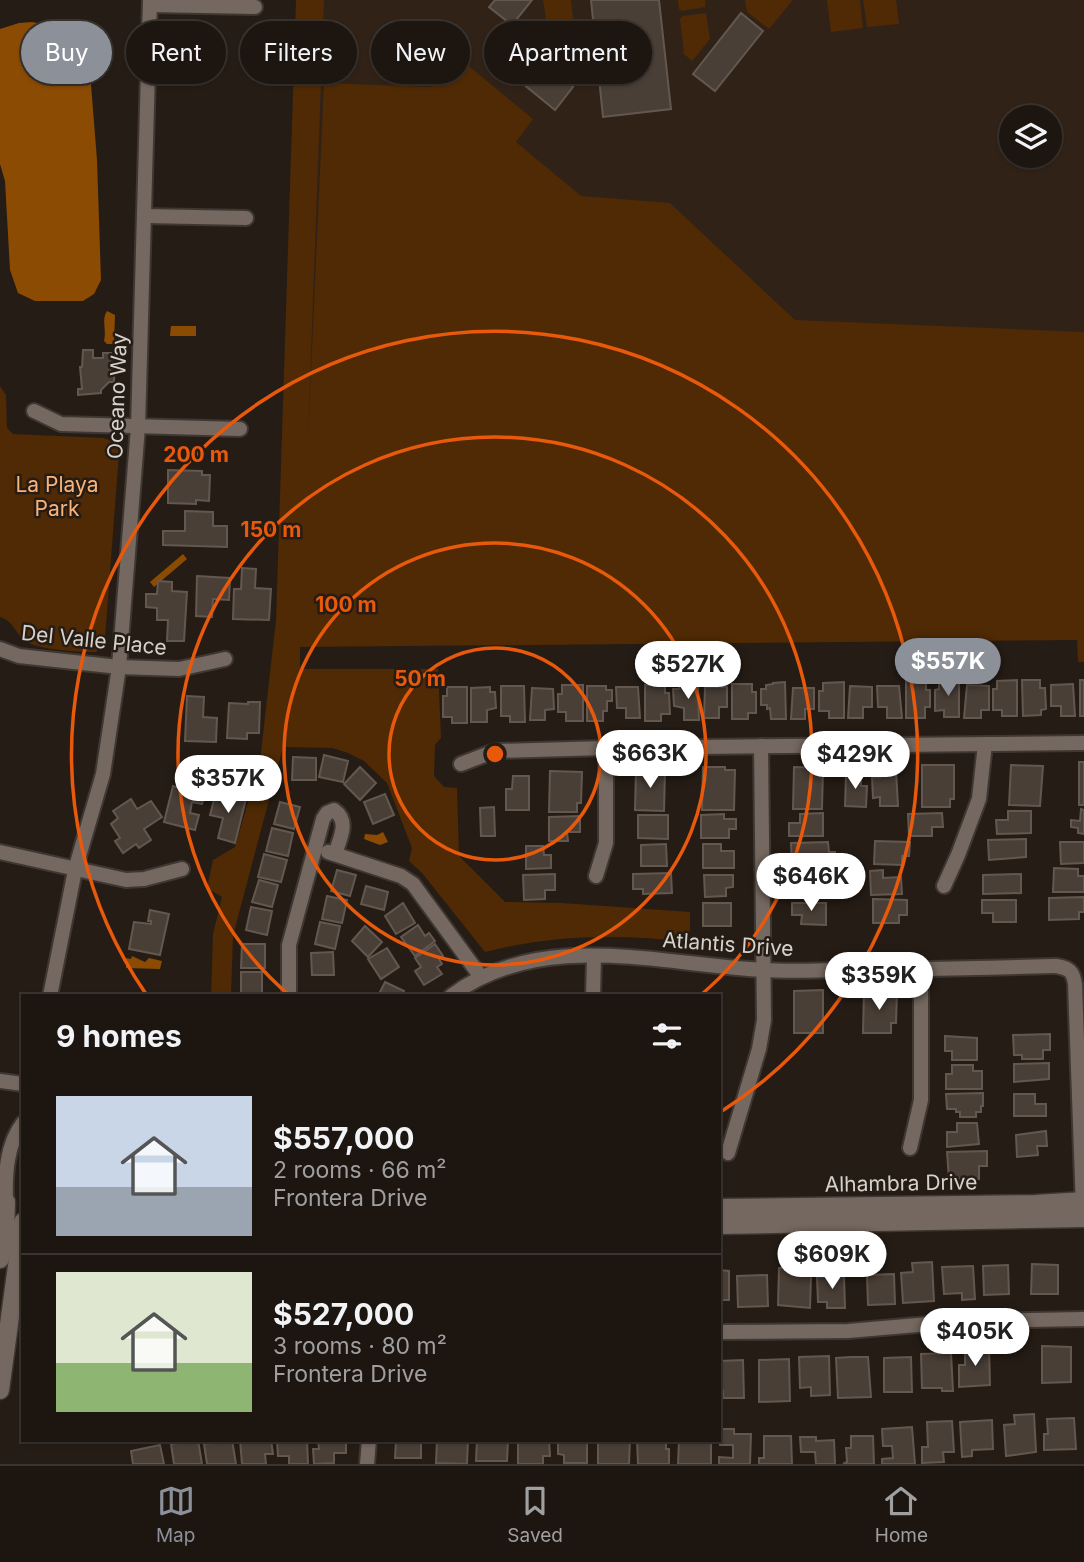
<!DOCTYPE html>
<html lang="en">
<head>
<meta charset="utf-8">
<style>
	:root { --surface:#1c1510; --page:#251e19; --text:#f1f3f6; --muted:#a09f9f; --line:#3a3430; --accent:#8c9099 }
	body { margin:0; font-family:Inter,sans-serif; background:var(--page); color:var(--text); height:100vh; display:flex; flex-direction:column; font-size:26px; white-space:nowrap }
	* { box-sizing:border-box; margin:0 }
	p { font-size:23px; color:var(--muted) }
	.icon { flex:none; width:38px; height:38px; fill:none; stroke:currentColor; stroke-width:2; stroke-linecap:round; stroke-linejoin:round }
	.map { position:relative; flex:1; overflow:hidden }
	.panel { position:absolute; left:21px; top:994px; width:700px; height:448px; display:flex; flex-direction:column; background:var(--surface); border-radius:0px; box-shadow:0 2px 5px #0004,0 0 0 2px var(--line) }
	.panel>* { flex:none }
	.hud { position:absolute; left:21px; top:21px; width:700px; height:63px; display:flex; gap:14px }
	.tools { position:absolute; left:999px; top:105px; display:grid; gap:14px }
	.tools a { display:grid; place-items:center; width:63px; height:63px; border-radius:50%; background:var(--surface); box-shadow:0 2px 5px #0004,0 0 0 2px var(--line); font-size:35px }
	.price { position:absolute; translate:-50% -60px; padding:0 16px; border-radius:24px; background:#fff; color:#222; font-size:23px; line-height:46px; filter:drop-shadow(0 2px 4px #0008) }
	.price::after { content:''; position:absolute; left:50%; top:42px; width:21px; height:16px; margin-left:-10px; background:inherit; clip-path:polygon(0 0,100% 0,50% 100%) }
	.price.on { background:var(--accent); color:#fff }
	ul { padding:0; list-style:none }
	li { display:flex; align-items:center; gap:21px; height:175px; padding:0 35px }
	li+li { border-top:2px solid var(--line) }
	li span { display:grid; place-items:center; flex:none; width:196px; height:140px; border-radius:0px; color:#555 }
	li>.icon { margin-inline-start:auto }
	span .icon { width:84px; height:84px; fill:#fffc; stroke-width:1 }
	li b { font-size:30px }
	h2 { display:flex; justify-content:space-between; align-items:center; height:84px; padding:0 35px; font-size:30px }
	.tag { padding:0 24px; border-radius:32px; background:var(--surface); box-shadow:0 2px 5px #0004,0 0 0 2px var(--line); font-size:24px; line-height:63px }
	.tag.on { background:var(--accent); color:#fff }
	.tabs { display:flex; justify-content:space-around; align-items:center; height:98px; border-top:2px solid var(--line); background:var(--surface); font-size:19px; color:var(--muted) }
	.tabs a { display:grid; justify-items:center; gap:4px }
	.tabs .on { color:var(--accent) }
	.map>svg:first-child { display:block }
</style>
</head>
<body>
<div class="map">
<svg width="1084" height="1464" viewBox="0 0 1084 1464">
	<rect width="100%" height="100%" fill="#251c15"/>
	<path fill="#312217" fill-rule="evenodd" d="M319,0H1084V439L300,646ZM1012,117H1050V156H1012Z"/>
	<g fill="#4f2a04">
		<path d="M296,0H324L308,438L324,83L431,87L432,36L533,119L516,142L581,196L670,203L795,320L1084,332V662H1078L1077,640L300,647V669H438L441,738L435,745L434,776L444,787L457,788L459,856L505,902L562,903L690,912V942C619,934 555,934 485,952L422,873L409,861L412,848L387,783L364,761L348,753L332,748L283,747L233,936L231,996H211L213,934L222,897L207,888L213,860L235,847L260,761L276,620Z"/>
		<path d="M543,0H571L573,20L570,23L547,25Z"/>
		<path d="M678,0H705V7L682,11L679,9Z"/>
		<path d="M745,0H792V1L769,29L747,12Z"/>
		<path d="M827,0H860L863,28L831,32Z"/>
		<path d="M863,0H896L899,24L867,27Z"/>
		<path d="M706,13L710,39L692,61L684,54L680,19L683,16Z"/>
		<path d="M571,29L574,31L578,74L572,75L549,57L547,32Z"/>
		<path d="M0,386L6,395L7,428L13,434L104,438C113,441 117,445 119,453L105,638L102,646L96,652C79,652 35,650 24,640C14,631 13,621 0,617Z"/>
	</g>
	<g fill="#8b4b03">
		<path d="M32,22L49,25L65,32L76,44L90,72L97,160L101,280L94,294L83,301H35L18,293L10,270L5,181L0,164V29L19,23Z"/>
		<path d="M107,311L115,315L114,344H107L104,341C107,330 101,319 107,311Z"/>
		<path d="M171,326H196V336H170Z"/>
		<path d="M183,554L187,559L154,587L150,582Z"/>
		<path d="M383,832L388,842L380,845L364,839L365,834L377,835Z"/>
		<path d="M132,956L145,962L149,958L162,961L160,969L126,968V958L131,959Z"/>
	</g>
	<g fill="#4a3f37" stroke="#63584f" stroke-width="2">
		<path d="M495,0H532L512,25L489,7Z"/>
		<path d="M591,0H659L671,109L603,117Z"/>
		<path d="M741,13L763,31L715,91L693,74Z"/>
		<path d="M513,39L573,87L555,110L495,61Z"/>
		<path d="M83,350H93V358H103V353H111L112,358H115L114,382H109L101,390V393L78,395V389H82L80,367H82Z"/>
		<path d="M168,470L202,471V475H210L209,501L196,500V504L168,503Z"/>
		<path d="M185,511L213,512V526H227V547L163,545V531H185Z"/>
		<path d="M242,568L256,569L255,588L271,589L269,620L233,619L234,589H241Z"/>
		<path d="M197,576L230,578L229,600L213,599L212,617L196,616Z"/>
		<path d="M158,581L172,582V591L187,592L184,641H167L168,620H157V608L146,607V594H157Z"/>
		<path d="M1017,680V716H1002V710H993V689H997V681Z"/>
		<path d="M1022,680H1040V688H1045L1046,709L1041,710V715L1023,716Z"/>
		<rect x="1080" y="680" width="4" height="36"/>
		<path d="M906,681H926V690H930V707H925V718H906Z"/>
		<path d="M939,681H959V717H944V710L935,711V690L939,689Z"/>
		<path d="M785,682L786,719H771L770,708L767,709V705H761V689H766V685L773,684V683Z"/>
		<path d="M844,682V718H829V711H819V691H823V683Z"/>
		<path d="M732,684H752V692H756V713H748V719H732Z"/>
		<path d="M1073,684L1075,716H1061V706H1051V685Z"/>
		<path d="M562,685H583V721H566V712H558V694H562Z"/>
		<path d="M645,685H665V693H669L670,714H661V721H645Z"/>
		<path d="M679,685H698L699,720H684V708L674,706L673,689H679Z"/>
		<path d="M967,685L989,686V710H981V718H964Z"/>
		<path d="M501,686H524L525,722H510V716H501Z"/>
		<path d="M587,686H606V690H612V701H607V711H603V721H587Z"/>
		<path d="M850,686L872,687V707H863V718H848Z"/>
		<path d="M877,686H899L902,718H887V707H878Z"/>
		<path d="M447,687H467V723H452V717H443V696H447Z"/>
		<path d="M490,687V692H495L496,708L487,710V722H471V688Z"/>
		<path d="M616,687H638L640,718H626V708H617Z"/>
		<path d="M705,687H727V707H719V718H704Z"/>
		<path d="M532,688L553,689L554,709L545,710V720H530Z"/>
		<path d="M793,688H814V709H805V719H791Z"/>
		<path d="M187,696L204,697L203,717L217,718L216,742L185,741Z"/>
		<path d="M248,702H260L259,733H247V739L227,738L229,703L248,704Z"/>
		<path d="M324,755L348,761L343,782L319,777Z"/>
		<path d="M293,757L316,758V780H292Z"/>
		<rect x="1079" y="762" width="5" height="43"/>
		<path d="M922,765H954V799H950V807H922Z"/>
		<path d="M1011,765L1043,766L1040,806L1009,805Z"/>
		<path d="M360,767L376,783L360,800L344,784Z"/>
		<path d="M703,767H725V770H735L734,810H702Z"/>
		<path d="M794,767L823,768L822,809H793Z"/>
		<path d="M636,770H665L664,811L635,810Z"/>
		<path d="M881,770H896L898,806H880V797L873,798L872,777H881Z"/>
		<path d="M550,771L582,772L581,803H577V812H549Z"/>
		<path d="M846,774H861V786H867L866,807L845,806Z"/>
		<path d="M513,776H529V810H506V789H512Z"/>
		<path d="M189,782L207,786L202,804L192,802L190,813L199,815L195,830L164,822L173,786L187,790Z"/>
		<path d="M216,792L246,799L235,843L218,838L223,818L210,815Z"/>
		<path d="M385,794L394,815L373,824L364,802Z"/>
		<path d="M131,799L137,809L151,801L162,817L144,829L151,840L139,848L136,844L123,853L115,841L120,838L111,824L118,818L113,811Z"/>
		<path d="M280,802L300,807L294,829L274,824Z"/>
		<path d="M494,807L495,836H481L480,808Z"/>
		<path d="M1081,809L1084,810V834L1078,833V828L1071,827V820L1080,821Z"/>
		<path d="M1008,811H1031V833L997,834L996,820H1008Z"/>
		<path d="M823,813V836H789V823H800V814Z"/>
		<path d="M942,813L943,827H932V836H909L908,814Z"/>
		<path d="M724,814V819H736V829H729V838H701V815Z"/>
		<path d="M638,815H668V839L638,838Z"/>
		<path d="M580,816V832H567L568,841H549V817Z"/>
		<path d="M272,828L293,833L288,856L266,851Z"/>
		<path d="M1026,839V857L989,860L988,840Z"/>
		<path d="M875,841L910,842L909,856H902V865L874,864Z"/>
		<path d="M828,842L829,852H835V862H819V866L792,867L791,843Z"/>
		<path d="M1060,842H1084V863L1061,864Z"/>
		<path d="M666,844L667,866H641V845Z"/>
		<path d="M703,844H721V851H734V868H703Z"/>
		<path d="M526,846H543L544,855H551V868L526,869Z"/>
		<path d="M264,854L287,860L281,882L258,877Z"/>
		<path d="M1054,868L1078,869V876H1084V892H1053Z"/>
		<path d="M337,870L356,875L350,896L331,891Z"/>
		<path d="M883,870V878L901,877L902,894L871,895L870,871Z"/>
		<path d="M826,871V895H797V880H803V872Z"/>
		<path d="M671,873L672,893L643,894V889H633V874Z"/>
		<path d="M555,874V890H545V899L524,900L523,875Z"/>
		<path d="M1021,874V893L983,894V875Z"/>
		<path d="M704,875H733V887L726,888V896L705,897Z"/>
		<path d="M259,880L278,885L272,907L252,902Z"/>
		<path d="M366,886L388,892L384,910L361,904Z"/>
		<path d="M327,896L347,900L342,923L322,919Z"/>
		<path d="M1084,897V912H1079V919L1049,920V898Z"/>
		<path d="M873,899L907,900V915H899V923H873Z"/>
		<path d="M982,900H1016V922H993V913H982Z"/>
		<path d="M403,903L415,923L396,934L385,916Z"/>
		<rect x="703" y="903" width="28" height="23"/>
		<path d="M792,903H826V925L801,924L802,915H792Z"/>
		<path d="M251,907L272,911L267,935L246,930Z"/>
		<path d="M150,910L169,914L160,955L129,949L134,922L151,924V921H148Z"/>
		<path d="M320,922L340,926L335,949L315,944Z"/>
		<path d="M418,925L425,936L429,933L435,941L415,956L401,937Z"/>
		<path d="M365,926L382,942L368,957L352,941Z"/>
		<path d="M242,944H265V968H241Z"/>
		<path d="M435,944L443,956L439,959L442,964L437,967L442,974L424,985L415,971L421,967L415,958Z"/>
		<path d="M387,948L399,967L381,979L368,959Z"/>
		<path d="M333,952L334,975H312L311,953Z"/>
		<rect x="241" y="972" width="21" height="23"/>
		<path d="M385,982L404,991L402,996H378Z"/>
		<path d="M823,990V1033H794V991Z"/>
		<path d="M864,991L897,992L896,1023H891V1033H863Z"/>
		<path d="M1050,1034V1050H1043V1059H1022V1055H1014L1013,1035Z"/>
		<path d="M945,1036L977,1038V1060H952V1051H945Z"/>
		<path d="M1049,1063V1079L1014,1082V1064Z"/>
		<path d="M952,1065H973V1071H982V1089H946V1074H952Z"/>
		<path d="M983,1093V1106H981V1112H976V1117H960V1112H956V1109H947L946,1094Z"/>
		<path d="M1014,1094H1035V1104H1046V1116H1014Z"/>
		<path d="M957,1123H977L979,1144L947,1147V1132H957Z"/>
		<path d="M1046,1131L1047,1146H1037L1038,1155L1017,1157L1016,1135Z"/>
		<path d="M987,1151V1166H979V1179H949L947,1152Z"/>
		<path d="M932,1262L934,1301L903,1303L901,1273L913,1272L912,1263Z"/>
		<path d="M1032,1264L1058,1265V1294H1031Z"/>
		<path d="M1008,1265L1009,1294L984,1295L983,1266Z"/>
		<path d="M973,1266L975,1299L962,1300V1293L944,1294L942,1267Z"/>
		<path d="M779,1268H796V1276H811L810,1308L778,1305Z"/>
		<path d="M719,1270L729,1271V1300H719Z"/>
		<path d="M894,1274L895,1304L868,1305L867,1275Z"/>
		<path d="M767,1275L768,1306L738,1307L737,1276Z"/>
		<path d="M844,1276L845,1308H827V1302H818L817,1277Z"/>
		<path d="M1042,1346L1071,1347V1382L1042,1383Z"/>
		<path d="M989,1347L990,1385L959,1387V1365H965V1348Z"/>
		<path d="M951,1353L953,1391H942V1388H922L921,1354Z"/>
		<path d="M829,1356L830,1395L811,1396V1387L800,1388L799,1357Z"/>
		<path d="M851,1357H868L871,1397L838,1398L836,1358Z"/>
		<path d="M911,1357L912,1392H884V1358Z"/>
		<path d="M789,1359L790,1401L759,1402V1360Z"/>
		<path d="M743,1360L744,1398H723V1391H719V1361Z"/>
		<path d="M1034,1414L1036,1452L1006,1456L1004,1425L1015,1424L1014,1415Z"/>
		<path d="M1074,1418L1076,1449L1044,1450V1434H1048L1047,1419Z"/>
		<path d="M992,1420L993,1449L972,1450V1456L962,1457L960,1422Z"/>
		<path d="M952,1421L954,1452H943L944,1462L922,1463V1447H928L927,1422Z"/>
		<path d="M912,1427L915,1464H882V1459L893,1458L892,1446H883L882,1429Z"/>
		<path d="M720,1429H734V1434H751L750,1464H719V1457L733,1458V1445H720Z"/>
		<path d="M764,1436H791L792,1464H759V1458H764Z"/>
		<path d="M851,1436H873L874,1464H843L847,1462L846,1448H851Z"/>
		<path d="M800,1437H816V1441L834,1440L835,1464H816L815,1452H801Z"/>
		<path d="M198,1440L202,1464H174L171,1444Z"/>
		<path d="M232,1440L236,1464H207L204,1444Z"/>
		<path d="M240,1440H271L273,1454H265L266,1464H242Z"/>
		<path d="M277,1440H307L308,1464H289V1456H278Z"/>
		<path d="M318,1440H346V1453H334V1463L314,1464L313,1449H319Z"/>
		<path d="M396,1440H421V1458H395Z"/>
		<path d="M437,1440H468L467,1464L436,1463Z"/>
		<path d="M477,1440H508L507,1461H476Z"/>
		<path d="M518,1440H549L550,1456H543V1464H518Z"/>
		<path d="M558,1440H587V1463H564V1455L558,1454Z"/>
		<path d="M598,1440H630L629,1464H598Z"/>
		<path d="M637,1440H666V1449H669V1464H638Z"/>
		<path d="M679,1440H711V1464H678Z"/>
		<path d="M160,1445L164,1464H133L131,1451Z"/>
	</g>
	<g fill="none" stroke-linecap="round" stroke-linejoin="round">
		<defs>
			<g id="minor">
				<path d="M150,5L255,7"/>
				<path d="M144,216L246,218"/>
				<path d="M34,411L61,424L240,429"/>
				<path d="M0,649L19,656L119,667L179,669L225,659"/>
				<path d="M461,764L495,751L606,748L1084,743"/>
				<path d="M0,852L126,880L144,879L182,869"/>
				<path d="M328,852L401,876L413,884L481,977"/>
				<path d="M596,876L606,843V748"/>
				<path d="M944,886L958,855L979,799L985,744"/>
				<path d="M50,996L75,870L103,774L119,667L138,427L150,0"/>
				<path d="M289,996V945L323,819L327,813L334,810C350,821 340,838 335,854"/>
				<path d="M451,996C542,928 662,965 765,970C791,972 818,970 844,970C915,970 985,968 1056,966C1069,968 1073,971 1075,984L1083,1209"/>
				<path d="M593,996L594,956"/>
				<path d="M0,1081L23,1084"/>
				<path d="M910,1148L921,1100V970"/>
				<path d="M728,1153L759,1049L764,1020L761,746"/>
				<path d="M6,1202C5,1176 6,1145 23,1123"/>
				<path d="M719,1332L848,1331L964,1321L1084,1319"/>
				<path d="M367,1464L369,1440"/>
			</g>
			<g id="secondary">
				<path d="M719,1208L1035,1204L1084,1201"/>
				<path d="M719,1225L1084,1218"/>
				<path d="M0,1259L5,1234L6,1202"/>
				<path d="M0,1390L23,1222"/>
			</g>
		</defs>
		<use href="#minor" stroke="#3e3732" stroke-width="18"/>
		<use href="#secondary" stroke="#3e3732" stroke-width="21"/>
		<use href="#minor" stroke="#746860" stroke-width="14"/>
		<use href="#secondary" stroke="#746860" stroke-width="18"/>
	</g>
	<g fill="none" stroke="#e8590c" stroke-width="3.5">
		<circle cx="495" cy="754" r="106"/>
		<circle cx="495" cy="754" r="211"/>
		<path d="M289 995A317 317 0 1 1 701 995"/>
		<path d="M146 994A423 423 0 1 1 722 1111"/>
	</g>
	<g text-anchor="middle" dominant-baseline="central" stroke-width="5" stroke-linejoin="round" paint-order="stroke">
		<g font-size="21" fill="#d7d1cc" stroke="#251c15">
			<text transform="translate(117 396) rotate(-88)">Oceano Way</text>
			<text transform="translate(94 640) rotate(6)">Del Valle Place</text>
			<text transform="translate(728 944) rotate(4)">Atlantis Drive</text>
			<text transform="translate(901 1183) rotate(-1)">Alhambra Drive</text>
		</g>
		<g font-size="21" fill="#fbb277" stroke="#251c15">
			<text x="57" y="484">La Playa<tspan x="57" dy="24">Park</tspan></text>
		</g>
	</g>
	<circle cx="495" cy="754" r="10" fill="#e8590c" stroke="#251c15" stroke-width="3.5"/>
	<g font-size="21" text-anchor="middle" font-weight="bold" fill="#e8590c" stroke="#251c15" stroke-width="5" stroke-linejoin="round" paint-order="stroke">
		<text x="196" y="462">200 m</text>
		<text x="271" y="537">150 m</text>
		<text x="346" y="612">100 m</text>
		<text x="420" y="686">50 m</text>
	</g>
</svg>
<div class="tools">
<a><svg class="icon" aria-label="layers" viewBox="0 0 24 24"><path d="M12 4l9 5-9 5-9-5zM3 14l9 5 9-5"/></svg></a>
</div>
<b class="price on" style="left:948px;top:698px">$557K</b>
<b class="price" style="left:688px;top:701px">$527K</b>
<b class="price" style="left:650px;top:790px">$663K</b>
<b class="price" style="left:855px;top:791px">$429K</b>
<b class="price" style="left:228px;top:815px">$357K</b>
<b class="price" style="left:811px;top:913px">$646K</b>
<b class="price" style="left:879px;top:1012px">$359K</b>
<b class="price" style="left:832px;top:1291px">$609K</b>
<b class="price" style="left:975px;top:1368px">$405K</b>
<div class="hud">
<a class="tag on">Buy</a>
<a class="tag">Rent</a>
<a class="tag">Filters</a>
<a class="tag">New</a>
<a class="tag">Apartment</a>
</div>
<section class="panel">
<h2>9 homes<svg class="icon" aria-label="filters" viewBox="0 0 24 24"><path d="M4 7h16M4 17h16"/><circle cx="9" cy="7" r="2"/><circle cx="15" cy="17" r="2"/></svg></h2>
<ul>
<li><span style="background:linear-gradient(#c9d6e8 65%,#9aa5b1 0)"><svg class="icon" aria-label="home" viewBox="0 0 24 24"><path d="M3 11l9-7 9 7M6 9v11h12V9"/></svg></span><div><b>$557,000</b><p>2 rooms · 66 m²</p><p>Frontera Drive</p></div></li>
<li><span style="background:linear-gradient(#dfe7d0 65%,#8fb573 0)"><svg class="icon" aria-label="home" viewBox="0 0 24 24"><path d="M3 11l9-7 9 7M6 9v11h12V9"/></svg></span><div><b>$527,000</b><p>3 rooms · 80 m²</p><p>Frontera Drive</p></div></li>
</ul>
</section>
</div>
<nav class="tabs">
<a class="on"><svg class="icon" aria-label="map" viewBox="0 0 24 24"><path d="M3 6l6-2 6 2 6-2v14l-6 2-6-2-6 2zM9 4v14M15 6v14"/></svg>Map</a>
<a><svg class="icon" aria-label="saved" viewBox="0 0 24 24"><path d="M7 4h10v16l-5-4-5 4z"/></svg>Saved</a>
<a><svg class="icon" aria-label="home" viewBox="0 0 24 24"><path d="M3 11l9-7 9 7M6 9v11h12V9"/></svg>Home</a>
</nav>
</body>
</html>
